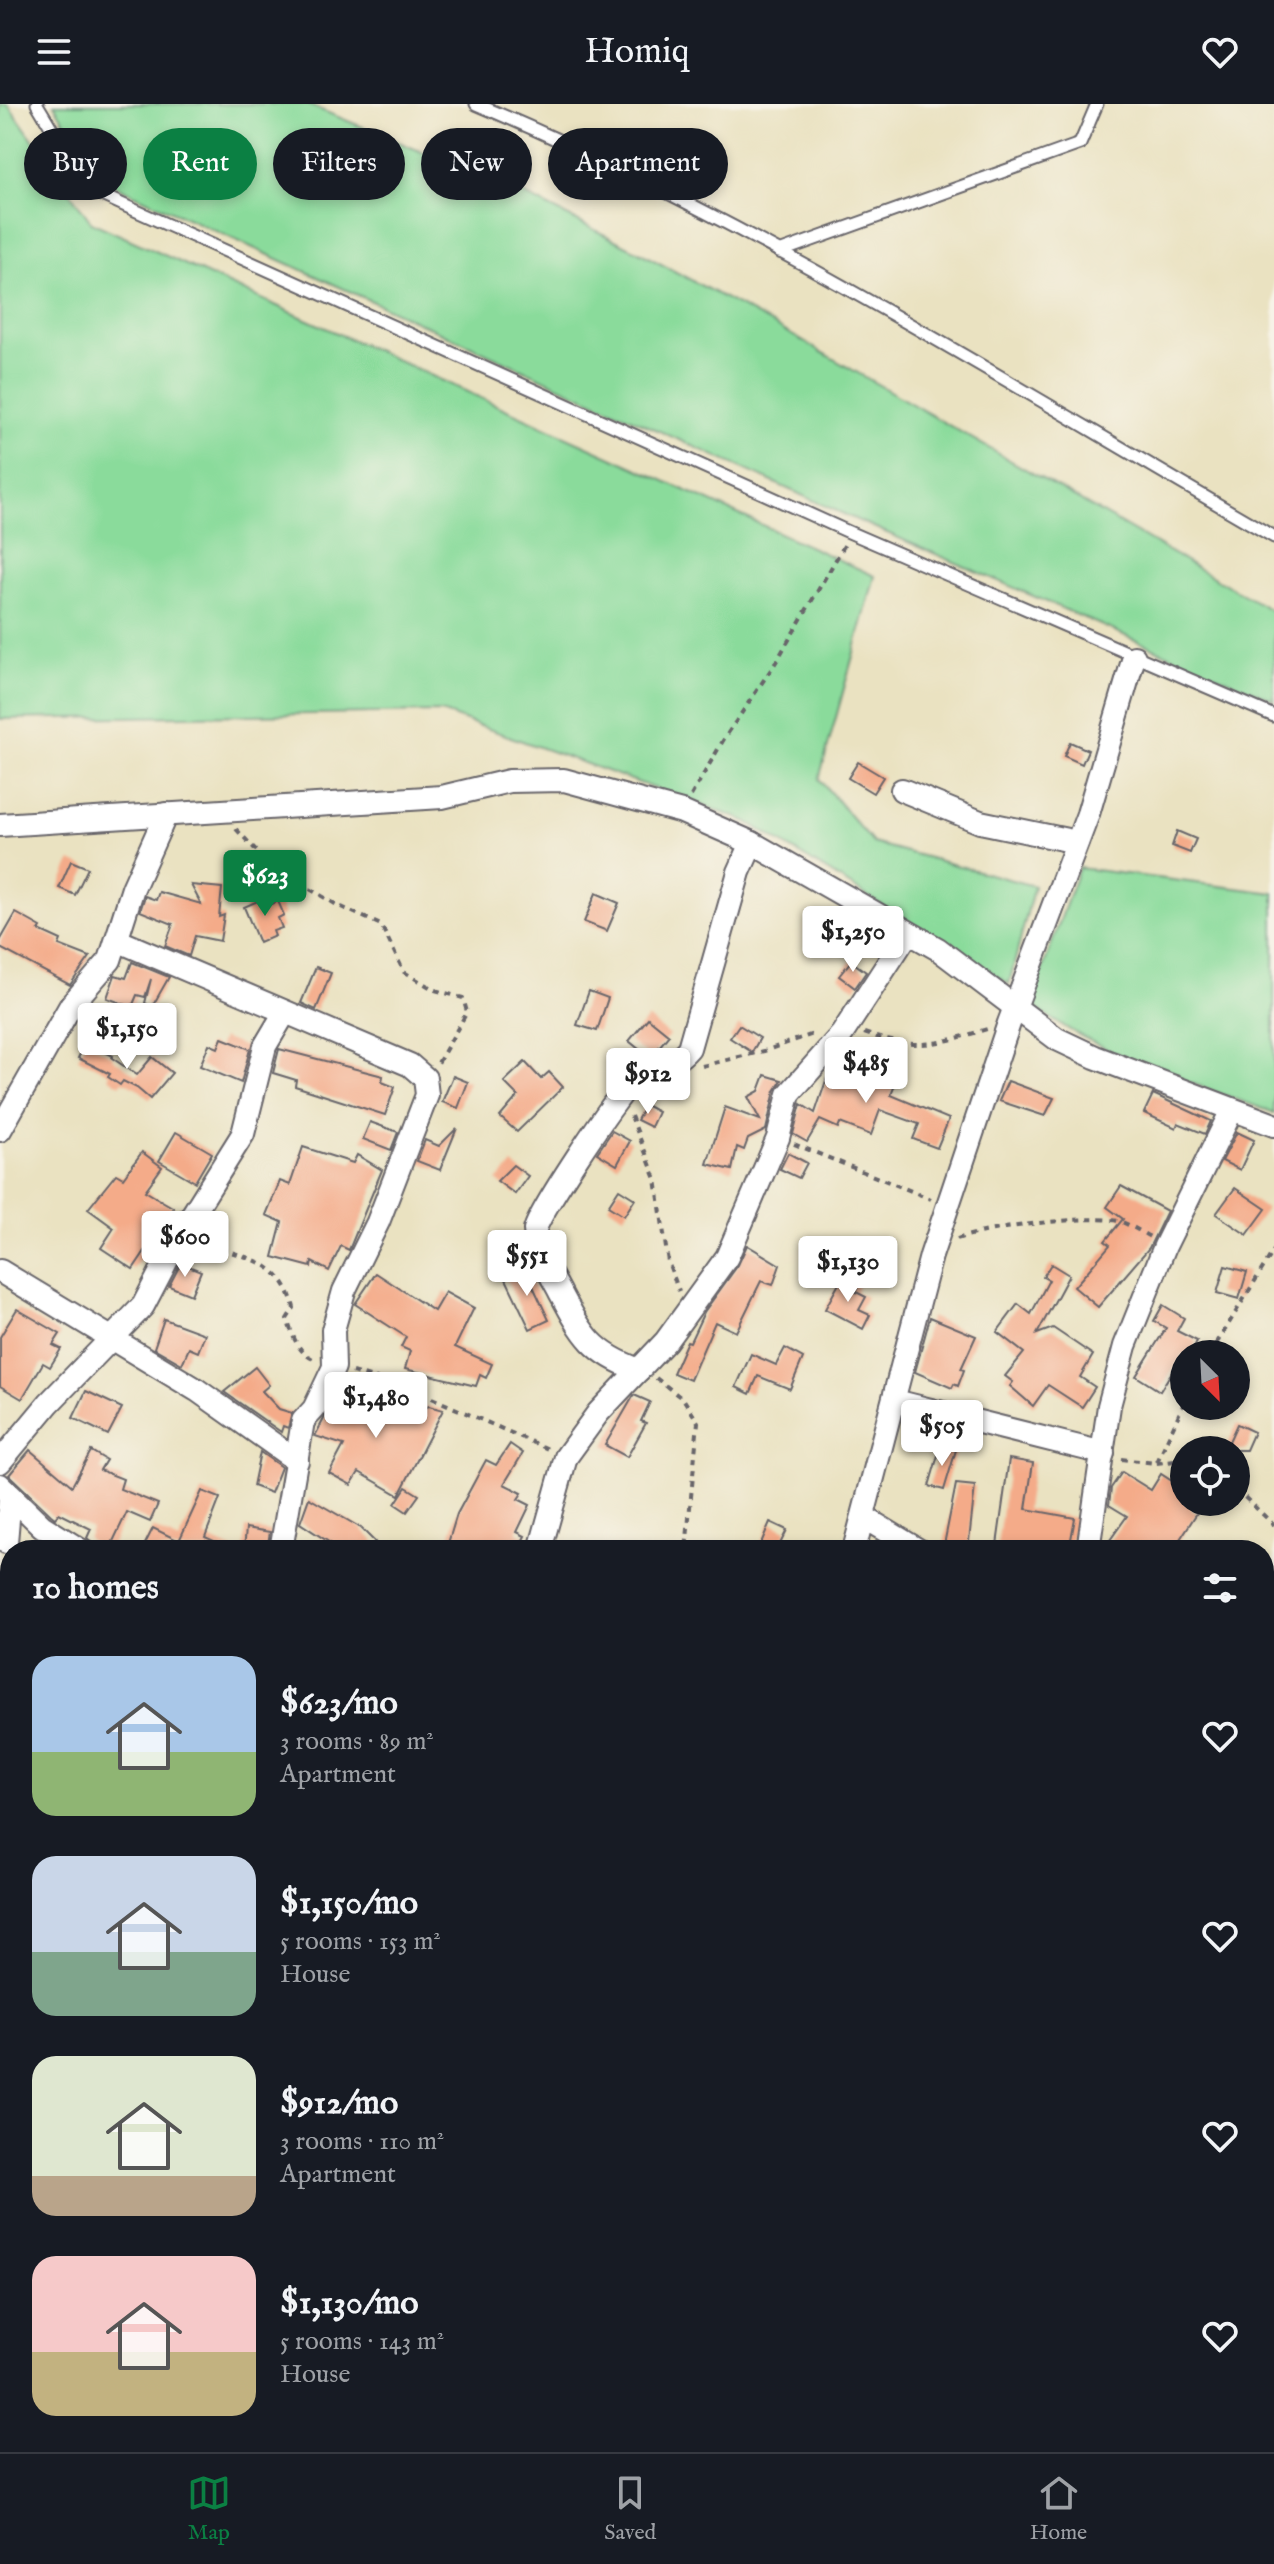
<!DOCTYPE html>
<html lang="en">
<head>
<meta charset="utf-8">
<style>
	:root { --surface:#171b24; --page:#242831; --text:#f1f3f6; --muted:#9ea1a6; --line:#363941; --accent:#0b8043 }
	body { margin:0; font-family:"IM FELL English",serif; background:var(--page); color:var(--text); height:100vh; display:flex; flex-direction:column; font-size:30px; white-space:nowrap }
	* { box-sizing:border-box; margin:0 }
	p { font-size:26px; color:var(--muted) }
	.icon { flex:none; width:44px; height:44px; fill:none; stroke:currentColor; stroke-width:2; stroke-linecap:round; stroke-linejoin:round }
	.map { position:relative; flex:1; overflow:hidden }
	.panel { position:absolute; left:0px; top:1436px; width:1274px; height:912px; display:flex; flex-direction:column; background:var(--surface); border-radius:32px 32px 0 0; box-shadow:0 4px 12px #0003 }
	.panel>* { flex:none }
	.banner { position:absolute; left:24px; top:24px; width:800px; height:72px; display:flex; gap:16px }
	.needle { width:52px; rotate:156deg }
	.buttons { position:absolute; left:1170px; top:1236px; display:grid; gap:16px }
	.buttons a { display:grid; place-items:center; width:80px; height:80px; border-radius:50%; background:var(--surface); box-shadow:0 4px 12px #0003; font-size:40px }
	.price { position:absolute; translate:-50% -68px; padding:0 18px; border-radius:8px; background:#fff; color:#222; font-size:26px; line-height:52px; filter:drop-shadow(0 2px 4px #0008) }
	.price::after { content:''; position:absolute; left:50%; top:48px; width:24px; height:18px; margin-left:-12px; background:inherit; clip-path:polygon(0 0,100% 0,50% 100%) }
	.price.selected { background:var(--accent); color:#fff }
	ul { padding:0; list-style:none }
	li { display:flex; align-items:center; gap:24px; height:200px; padding:0 32px }
	li span { display:grid; place-items:center; flex:none; width:224px; height:160px; border-radius:24px; color:#555 }
	li>.icon { margin-inline-start:auto }
	span .icon { width:96px; height:96px; fill:#fffc; stroke-width:1 }
	li b { font-size:34px }
	h2 { display:flex; justify-content:space-between; align-items:center; height:96px; padding:0 32px; font-size:34px }
	.pill { padding:0 28px; border-radius:36px; background:var(--surface); box-shadow:0 4px 12px #0003; font-size:28px; line-height:72px }
	.pill.selected { background:var(--accent); color:#fff }
	header { display:flex; justify-content:space-between; align-items:center; height:104px; padding:0 32px; background:var(--surface); font-size:36px; font-weight:600 }
	.dock { display:flex; justify-content:space-around; align-items:center; height:112px; border-top:2px solid var(--line); background:var(--surface); font-size:22px; color:var(--muted) }
	.dock a { display:grid; justify-items:center; gap:4px }
	.dock .selected { color:var(--accent) }
	.map>svg:first-child { display:block }
</style>
</head>
<body>
<header><svg class="icon" aria-label="menu" viewBox="0 0 24 24"><path d="M4 6h16M4 12h16M4 18h16"/></svg>Homiq<svg class="icon" aria-label="heart" viewBox="0 0 24 24"><path d="M12 20l-8-8c-3-5 5-10 8-4 3-6 11-1 8 4z"/></svg></header>
<div class="map">
<svg width="1274" height="2348" viewBox="0 0 1274 2348">
	<rect width="100%" height="100%" fill="#f7f3e8"/>
	<filter id="ink" filterUnits="userSpaceOnUse"><feTurbulence type="fractalNoise" baseFrequency=".0125" numOctaves="2"/><feDisplacementMap in="SourceGraphic" scale="16" xChannelSelector="R" yChannelSelector="G"/><feConvolveMatrix kernelMatrix="1 2 1 2 8 2 1 2 1" color-interpolation-filters="sRGB"/></filter>
	<filter id="wash" filterUnits="userSpaceOnUse"><feTurbulence type="fractalNoise" baseFrequency=".006" numOctaves="4" result="noise"/><feDisplacementMap in="SourceGraphic" scale="32" xChannelSelector="R" yChannelSelector="G"/><feGaussianBlur stdDeviation="1.8" result="paint"/><feColorMatrix in="noise" values="0 0 0 0 0 0 0 0 0 0 0 0 0 0 0 0 0 1.4 0 .05"/><feComposite in="paint" operator="in"/></filter>
	<g filter="url(#wash)">
		<rect width="100%" height="100%" fill="#eae2c1"/>
		<g fill="#8adb9b" stroke="#567e6b" stroke-width="2">
			<path d="M0,0H8L91,118L875,472L819,675L873,739L1034,782L1009,880L746,717L441,608L0,615Z"/>
			<path d="M54,0H306L343,15L521,89L637,147L771,219L1274,508V596L857,416L98,74Z"/>
			<path d="M1079,764L1274,789V1009C1192,978 1101,953 1030,900Z"/>
		</g>
		<g id="blocks">
			<g fill="#f4ab89">
				<path d="M1070,638L1088,646L1082,660L1064,652Z"/>
				<path d="M858,658L883,673L873,689L848,674Z"/>
				<path d="M1177,727L1196,735L1190,749L1172,742Z"/>
				<path d="M71,757L88,764L75,791L59,784Z"/>
				<path d="M191,781L222,784L219,813L224,811L220,837L195,832L189,852L165,842L173,820L140,807L145,792L156,796L159,788L201,800Z"/>
				<path d="M596,789L619,799L607,827L584,818Z"/>
				<path d="M267,793L271,800L278,797L284,811L278,814L282,824L273,827L275,832L259,839L244,803Z"/>
				<path d="M16,809L41,823L39,826L61,836L59,841L90,853L70,881L0,844V837Z"/>
				<path d="M851,857L866,868L855,884L839,872Z"/>
				<path d="M132,858L169,873L152,903L145,899L151,875L145,893L137,891L132,903L107,894L115,871L126,874Z"/>
				<path d="M316,863L331,869L316,906L301,899Z"/>
				<path d="M589,887L608,894L597,927L577,921Z"/>
				<path d="M648,914L669,931L650,954L629,937Z"/>
				<path d="M739,921L760,934L752,948L730,934Z"/>
				<path d="M222,934L250,945L241,979L200,962L209,940L218,944Z"/>
				<path d="M86,938L113,952L112,954L137,971L152,953L172,969L150,995L137,984L123,977L120,981L108,973L110,970L78,954Z"/>
				<path d="M279,945L383,972L382,978L395,983L385,1011L295,982L296,976L273,969Z"/>
				<path d="M854,957L897,976L891,991L949,1015L937,1044L913,1035L919,1020L880,1006L871,1031L840,1019L838,1024L820,1016L807,1038L793,1030L801,1000L815,1009L830,965L835,959L850,966Z"/>
				<path d="M525,958L541,975L549,968L563,983L517,1028L500,1013L518,992L504,978Z"/>
				<path d="M765,971L782,976L775,987L766,1026L748,1035L744,1046L737,1043L732,1066L707,1060L725,1003L760,1016L748,993L759,987Z"/>
				<path d="M453,972L468,978L458,1004L442,998Z"/>
				<path d="M1008,977L1054,994L1045,1012L999,997Z"/>
				<path d="M1153,990L1211,1017L1205,1030L1178,1019L1176,1024L1144,1009Z"/>
				<path d="M645,1001L658,1008L651,1023L637,1016Z"/>
				<path d="M370,1018L398,1028L391,1046L363,1035Z"/>
				<path d="M457,1024L440,1066L417,1057L425,1036L439,1042Z"/>
				<path d="M612,1027L630,1037L617,1061L597,1049Z"/>
				<path d="M176,1028L212,1049L195,1078L159,1057Z"/>
				<path d="M1237,1028L1254,1036L1240,1066L1222,1057Z"/>
				<path d="M303,1043L353,1059L357,1051L382,1066L349,1146L341,1142L329,1167L312,1158L311,1163L273,1153L282,1118L266,1111L280,1077L290,1081Z"/>
				<path d="M142,1048L162,1063L145,1087L174,1104L133,1165L101,1144L114,1124L88,1105L116,1070L123,1074Z"/>
				<path d="M788,1049L807,1059L799,1074L780,1065Z"/>
				<path d="M513,1061L528,1072L515,1090L497,1077Z"/>
				<path d="M1121,1082L1167,1107L1149,1144L1098,1203L1074,1183L1110,1141L1105,1137L1123,1115L1107,1103Z"/>
				<path d="M1235,1084L1266,1105L1247,1131L1216,1110Z"/>
				<path d="M619,1085L635,1095L624,1112L608,1102Z"/>
				<path d="M747,1141L780,1161L773,1181L761,1177L736,1228L715,1218L690,1276L673,1269L687,1237L690,1238L704,1208L738,1161Z"/>
				<path d="M181,1159L201,1167L191,1191L169,1182Z"/>
				<path d="M1051,1160L1069,1171L1037,1230L1053,1224L1093,1251L1080,1273L1095,1283L1082,1303L1048,1281L1033,1302L1010,1282L1013,1278L1005,1272L1024,1249L997,1228L1018,1200L1031,1210L1049,1176L1043,1173Z"/>
				<path d="M1225,1162L1247,1168L1239,1195L1217,1189Z"/>
				<path d="M524,1163L549,1216L530,1225L505,1173Z"/>
				<path d="M376,1169L434,1207L445,1188L474,1204L455,1243L492,1260L486,1274L480,1271L476,1282L405,1265L410,1247L401,1243L406,1233L355,1200Z"/>
				<path d="M842,1174L858,1182L856,1188L866,1193L859,1206L870,1211L863,1225L825,1205Z"/>
				<path d="M1163,1201L1184,1214L1177,1227L1197,1237L1191,1250H1183L1160,1287L1136,1272L1166,1224L1154,1217Z"/>
				<path d="M17,1205L60,1230L53,1241L61,1245L50,1263L43,1259L22,1295L0,1282V1233Z"/>
				<path d="M930,1213L976,1232L961,1265L964,1266L958,1282L954,1280L952,1284L915,1268Z"/>
				<path d="M164,1215L205,1230L198,1248L189,1244L182,1260L154,1244Z"/>
				<path d="M785,1244L803,1254L790,1285L758,1272L750,1290L736,1283L751,1250L776,1261Z"/>
				<path d="M255,1263L269,1281L262,1287L279,1305L292,1309L288,1324L283,1322L281,1328L224,1288Z"/>
				<path d="M86,1287L122,1304L108,1331L73,1314Z"/>
				<path d="M338,1288L361,1297L363,1293L369,1295L372,1290L394,1298L386,1320L429,1302L443,1306L399,1391L359,1368L351,1381L329,1369L344,1341L315,1332Z"/>
				<path d="M634,1291L650,1298L641,1317L646,1319L627,1353L605,1341Z"/>
				<path d="M1237,1320L1254,1328L1246,1346H1225Z"/>
				<path d="M510,1340L523,1349L504,1380L522,1389L518,1395L530,1401L517,1428L525,1432L518,1446H446L457,1410L486,1356L496,1361Z"/>
				<path d="M941,1341L956,1346L944,1386L929,1382Z"/>
				<path d="M30,1346L72,1382L91,1347L106,1356L100,1366L123,1375L120,1385L158,1400L150,1418L127,1408L109,1446L92,1438L87,1434L91,1425L59,1409L55,1414L51,1411L9,1371Z"/>
				<path d="M260,1348L281,1363L271,1389L253,1382Z"/>
				<path d="M1009,1355L1033,1359L1026,1405L1075,1414L1069,1446H1030L997,1441Z"/>
				<path d="M1122,1368L1151,1386L1161,1370L1184,1385V1398H1195L1191,1406L1197,1409L1173,1446H1103L1127,1412L1109,1401L1111,1384Z"/>
				<path d="M956,1380L975,1382L968,1446H943Z"/>
				<path d="M406,1383L419,1391L407,1408L395,1400Z"/>
				<path d="M202,1387L220,1394L205,1433L234,1446H142L153,1424L179,1437Z"/>
				<path d="M309,1394L361,1424L375,1438L366,1446H341L300,1419Z"/>
				<path d="M770,1418L787,1426L777,1446H758Z"/>
				<path d="M246,1424L270,1428L267,1446H244Z"/>
			</g>
		</g>
	</g>
	<g filter="url(#ink)">
		<use href="#blocks" fill-opacity="0" stroke="#68656a" stroke-width="2"/>
		<g fill="none" stroke-linecap="round" stroke-linejoin="round">
			<defs>
				<g id="service">
					<path d="M37,0L88,85L851,429L1274,612"/>
					<path d="M476,0C755,117 1013,283 1274,433"/>
					<path d="M779,148L1080,40L1097,0"/>
				</g>
				<g id="minor">
					<path d="M902,686L980,718L1077,738"/>
					<path d="M0,721L442,693L509,677L564,676L682,708L752,739L938,845L1057,935L1095,953L1274,1021"/>
					<path d="M119,837L410,961L425,974L427,991L378,1118L344,1187L333,1226L334,1263L314,1305L303,1317L281,1446"/>
					<path d="M0,1026L71,901L110,856L133,784L166,710"/>
					<path d="M0,1167L197,1286L297,1357"/>
					<path d="M639,1266C592,1249 583,1231 560,1188C550,1169 536,1148 535,1126C535,1114 617,991 628,983C648,969 673,963 689,944L739,768L752,739"/>
					<path d="M895,1297L1103,1349"/>
					<path d="M0,1358L49,1299L143,1202L181,1129L243,1030L265,942L284,910"/>
					<path d="M0,1381L42,1422L80,1446"/>
					<path d="M865,1414L918,1446"/>
					<path d="M6,1438L10,1392"/>
					<path d="M540,1446L566,1353L598,1309L666,1237L727,1153L778,1034L789,990L842,930L908,829"/>
					<path d="M854,1446L931,1152L1009,919L1088,710L1134,553"/>
					<path d="M1088,1446L1109,1302L1125,1242L1165,1142L1232,1006"/>
					<path d="M0,1550L10,1552"/>
					<path d="M1264,1683L1274,1688"/>
					<path d="M0,1765L10,1773"/>
					<path d="M1264,1852L1274,1850"/>
					<path d="M0,1942L10,1932"/>
					<path d="M1264,2178L1274,2182"/>
					<path d="M1264,2214L1274,2230"/>
					<path d="M422,2338L424,2348"/>
					<path d="M918,2338H970"/>
					<path d="M1070,2338L1120,2348"/>
					<path d="M341,2348L360,2338"/>
					<path d="M573,2348L577,2338"/>
					<path d="M753,2348L759,2338"/>
				</g>
			</defs>
			<use href="#service" stroke="#68656a" stroke-width="15"/>
			<use href="#minor" stroke="#68656a" stroke-width="26"/>
			<g stroke="#68656a" stroke-width="4" stroke-dasharray="6 6" stroke-linecap="butt">
				<path d="M691,692L724,635L776,558L845,440"/>
				<path d="M236,725L271,762L337,801L381,821L404,868L435,886L463,894L467,908L438,959"/>
				<path d="M864,929C916,947 936,941 987,925"/>
				<path d="M702,962L764,947L816,929"/>
				<path d="M631,1012L656,1075L668,1158L679,1187"/>
				<path d="M794,1040L931,1095"/>
				<path d="M957,1135C986,1124 1094,1109 1122,1118C1132,1122 1141,1128 1150,1133"/>
				<path d="M198,1137C241,1155 281,1151 294,1204L287,1215C293,1232 297,1248 315,1256"/>
				<path d="M1210,1250L1274,1146"/>
				<path d="M352,1268L409,1284L548,1345"/>
				<path d="M656,1274L684,1296L698,1318L686,1446"/>
				<path d="M1121,1355L1156,1359L1184,1356"/>
				<path d="M1157,1358L1184,1299"/>
				<path d="M1236,1385L1274,1421"/>
				<path d="M1264,1485L1274,1469"/>
				<path d="M1264,1522L1274,1515"/>
				<path d="M1264,1607V1610"/>
			</g>
			<use href="#service" stroke="#fff" stroke-width="11"/>
			<use href="#minor" stroke="#fff" stroke-width="22"/>
		</g>
	</g>
</svg>
<div class="buttons">
<a><svg class="needle" viewBox="-14 -14 28 28"><path d="M0-13l5 13h-10z" fill="#e53935"/><path d="M0 13l5-13h-10z" fill="#9ea1a6"/></svg></a>
<a><svg class="icon" aria-label="locate" viewBox="0 0 24 24"><circle cx="12" cy="12" r="6"/><path d="M12 2v4M12 18v4M2 12h4M18 12h4"/></svg></a>
</div>
<b class="price selected" style="left:265px;top:814px">$623</b>
<b class="price" style="left:853px;top:870px">$1,250</b>
<b class="price" style="left:127px;top:967px">$1,150</b>
<b class="price" style="left:866px;top:1001px">$485</b>
<b class="price" style="left:648px;top:1012px">$912</b>
<b class="price" style="left:185px;top:1175px">$600</b>
<b class="price" style="left:527px;top:1194px">$551</b>
<b class="price" style="left:848px;top:1200px">$1,130</b>
<b class="price" style="left:376px;top:1336px">$1,480</b>
<b class="price" style="left:942px;top:1364px">$505</b>
<div class="banner">
<a class="pill">Buy</a>
<a class="pill selected">Rent</a>
<a class="pill">Filters</a>
<a class="pill">New</a>
<a class="pill">Apartment</a>
</div>
<section class="panel">
<h2>10 homes<svg class="icon" aria-label="filters" viewBox="0 0 24 24"><path d="M4 7h16M4 17h16"/><circle cx="9" cy="7" r="2"/><circle cx="15" cy="17" r="2"/></svg></h2>
<ul>
<li><span style="background:linear-gradient(#a9c7e8 60%,#8fb573 0)"><svg class="icon" aria-label="home" viewBox="0 0 24 24"><path d="M3 11l9-7 9 7M6 9v11h12V9"/></svg></span><div><b>$623/mo</b><p>3 rooms · 89 m²</p><p>Apartment</p></div><svg class="icon" aria-label="heart" viewBox="0 0 24 24"><path d="M12 20l-8-8c-3-5 5-10 8-4 3-6 11-1 8 4z"/></svg></li>
<li><span style="background:linear-gradient(#c9d6e8 60%,#7fa58c 0)"><svg class="icon" aria-label="home" viewBox="0 0 24 24"><path d="M3 11l9-7 9 7M6 9v11h12V9"/></svg></span><div><b>$1,150/mo</b><p>5 rooms · 153 m²</p><p>House</p></div><svg class="icon" aria-label="heart" viewBox="0 0 24 24"><path d="M12 20l-8-8c-3-5 5-10 8-4 3-6 11-1 8 4z"/></svg></li>
<li><span style="background:linear-gradient(#dfe7d0 75%,#b9a48a 0)"><svg class="icon" aria-label="home" viewBox="0 0 24 24"><path d="M3 11l9-7 9 7M6 9v11h12V9"/></svg></span><div><b>$912/mo</b><p>3 rooms · 110 m²</p><p>Apartment</p></div><svg class="icon" aria-label="heart" viewBox="0 0 24 24"><path d="M12 20l-8-8c-3-5 5-10 8-4 3-6 11-1 8 4z"/></svg></li>
<li><span style="background:linear-gradient(#f6c9c9 60%,#c2b280 0)"><svg class="icon" aria-label="home" viewBox="0 0 24 24"><path d="M3 11l9-7 9 7M6 9v11h12V9"/></svg></span><div><b>$1,130/mo</b><p>5 rooms · 143 m²</p><p>House</p></div><svg class="icon" aria-label="heart" viewBox="0 0 24 24"><path d="M12 20l-8-8c-3-5 5-10 8-4 3-6 11-1 8 4z"/></svg></li>
</ul>
</section>
</div>
<nav class="dock">
<a class="selected"><svg class="icon" aria-label="map" viewBox="0 0 24 24"><path d="M3 6l6-2 6 2 6-2v14l-6 2-6-2-6 2zM9 4v14M15 6v14"/></svg>Map</a>
<a><svg class="icon" aria-label="saved" viewBox="0 0 24 24"><path d="M7 4h10v16l-5-4-5 4z"/></svg>Saved</a>
<a><svg class="icon" aria-label="home" viewBox="0 0 24 24"><path d="M3 11l9-7 9 7M6 9v11h12V9"/></svg>Home</a>
</nav>
</body>
</html>
